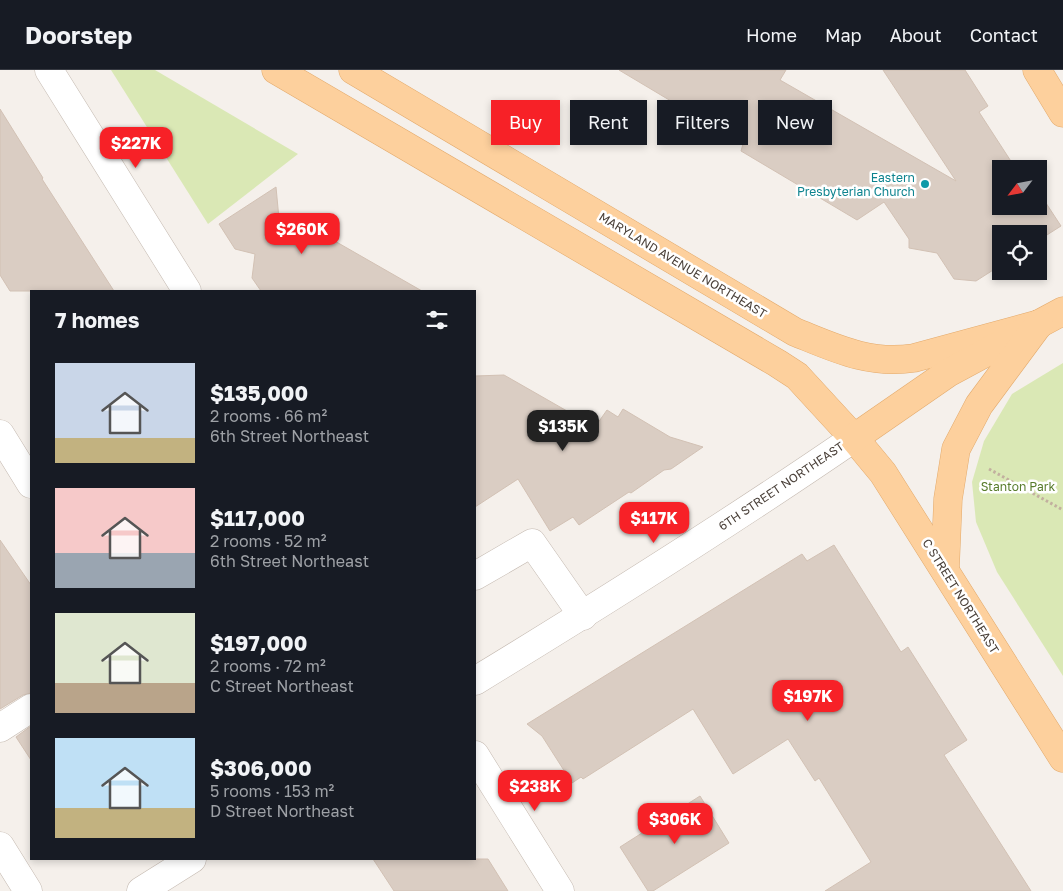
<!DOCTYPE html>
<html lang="en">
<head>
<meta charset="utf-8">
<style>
	:root { --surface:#171b24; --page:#20242c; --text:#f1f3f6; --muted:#9ea1a6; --line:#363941; --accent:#f72127 }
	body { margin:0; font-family:"Golos Text",sans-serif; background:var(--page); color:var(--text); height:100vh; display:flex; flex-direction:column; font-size:19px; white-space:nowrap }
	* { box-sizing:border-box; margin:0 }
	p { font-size:16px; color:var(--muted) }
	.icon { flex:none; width:28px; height:28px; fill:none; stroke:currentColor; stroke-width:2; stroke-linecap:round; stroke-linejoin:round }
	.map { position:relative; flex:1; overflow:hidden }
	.drawer { position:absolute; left:30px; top:220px; width:446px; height:570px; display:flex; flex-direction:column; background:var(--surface); border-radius:0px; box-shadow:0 2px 8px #0003 }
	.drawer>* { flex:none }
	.top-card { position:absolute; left:491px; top:30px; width:475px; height:45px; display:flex; gap:10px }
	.needle { width:32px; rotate:238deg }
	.buttons { position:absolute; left:992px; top:90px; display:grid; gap:10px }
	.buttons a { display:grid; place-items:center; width:55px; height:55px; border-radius:0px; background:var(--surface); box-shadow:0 2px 8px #0003; font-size:25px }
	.price { position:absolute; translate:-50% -42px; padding:0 11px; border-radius:10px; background:var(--accent); color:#fff; font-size:16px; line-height:32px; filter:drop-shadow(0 1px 2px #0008) }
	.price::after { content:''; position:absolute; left:50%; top:30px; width:15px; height:11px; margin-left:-8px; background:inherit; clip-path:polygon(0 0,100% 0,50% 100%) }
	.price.active { background:#222; color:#fff }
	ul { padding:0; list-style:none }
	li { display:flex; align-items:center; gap:15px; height:125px; padding:0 25px }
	li span { display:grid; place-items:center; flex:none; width:140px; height:100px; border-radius:0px; color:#555 }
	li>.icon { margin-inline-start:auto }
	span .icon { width:60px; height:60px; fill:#fffc; stroke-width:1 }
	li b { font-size:21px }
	h2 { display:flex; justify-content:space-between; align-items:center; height:60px; padding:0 25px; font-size:21px }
	.pill { padding:0 18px; border-radius:0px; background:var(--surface); box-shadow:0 2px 8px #0003; font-size:18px; line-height:45px }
	.pill.active { background:var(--accent); color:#fff }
	header { display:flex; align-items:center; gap:30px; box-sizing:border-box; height:70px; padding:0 25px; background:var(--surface); border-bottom:1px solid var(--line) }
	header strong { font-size:24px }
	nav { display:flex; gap:28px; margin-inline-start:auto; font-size:18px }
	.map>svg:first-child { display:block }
</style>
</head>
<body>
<header>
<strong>Doorstep</strong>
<nav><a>Home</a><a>Map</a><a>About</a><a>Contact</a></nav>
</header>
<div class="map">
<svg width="1063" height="821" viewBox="0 0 1063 821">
	<rect width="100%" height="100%" fill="#f5f0eb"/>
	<g fill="#dae8b5">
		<path d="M111,0H155L298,84L208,154Z"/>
		<path d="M1063,293V606L997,502L976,452L972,412L984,371L1012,324Z"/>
	</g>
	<g fill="#dacdc3" stroke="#d2c1b4">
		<path d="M619,0H786L780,10L956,111L883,0H965L988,36L979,42L1016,99H1001V136H1039V133L1044,130L1061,156L1039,170V164H1001V195L976,211L954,209L937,183L909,178V169L884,132L857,150L741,81L743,74Z"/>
		<path d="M0,39L43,108L42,109L114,221H10L0,205Z"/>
		<path d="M276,117L281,170L323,149L326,166L422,221H261L252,208L255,184L235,179L219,154Z"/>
		<path d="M504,305L595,357L607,340L618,347L623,339L670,367L703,377L671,399L664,400L631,423L629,422L579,455L573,447L550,461L518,409L475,437V306Z"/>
		<path d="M0,470L31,515V623L23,625L0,639Z"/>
		<path d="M834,475L901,582L908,577L967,670L944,685L1031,821H825L871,792L819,708L815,711L788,669L733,704L693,639L583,709L581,707L572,713L542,666L527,654L802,484L807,491Z"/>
		<path d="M31,656V690L16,667Z"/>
		<path d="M700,726L729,773L653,821H648L620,777Z"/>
		<path d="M373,789H488L508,821H394Z"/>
	</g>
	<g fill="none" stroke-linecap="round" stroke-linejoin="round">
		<defs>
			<g id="minor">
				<path d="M49,0L187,221"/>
				<path d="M0,364L31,414"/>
				<path d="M475,506L532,473L583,546"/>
				<path d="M475,611C603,533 730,453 854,368"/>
				<path d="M0,658L31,638"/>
				<path d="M475,685L560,821"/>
				<path d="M0,776L28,821"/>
				<path d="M141,821L192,789"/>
			</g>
			<g id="major">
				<path d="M276,0L777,293L797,306L854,368L883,403L1063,688"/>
				<path d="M353,0L795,262C835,278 869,295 914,288L1039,254"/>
				<path d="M1037,0L1063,43"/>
				<path d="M854,368L948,303L1063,241"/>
				<path d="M945,500L948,429L956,379L979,335L1039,254"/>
			</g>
		</defs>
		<use href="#minor" stroke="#c4b9b0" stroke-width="29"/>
		<use href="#major" stroke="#e3aa6c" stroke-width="29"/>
		<path stroke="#c2b09f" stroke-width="3" stroke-dasharray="2.5 2.5" stroke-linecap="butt" d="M989,399L1063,440"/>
		<use href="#minor" stroke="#fff" stroke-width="28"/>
		<use href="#major" stroke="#fdd09d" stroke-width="28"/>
	</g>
	<circle fill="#0f9aa8" stroke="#fff" stroke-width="2" cx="925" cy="114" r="5"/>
	<g text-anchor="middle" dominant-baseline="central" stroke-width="5" stroke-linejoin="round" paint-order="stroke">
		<g font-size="12" fill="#0d838f" stroke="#fff" text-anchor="end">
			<text x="915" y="107">Eastern<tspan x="915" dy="14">Presbyterian Church</tspan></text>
		</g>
		<g font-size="12" fill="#4a4039" stroke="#fff">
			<text transform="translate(683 195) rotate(31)">MARYLAND AVENUE NORTHEAST</text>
			<text transform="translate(781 416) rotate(-34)">6TH STREET NORTHEAST</text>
			<text transform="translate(961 526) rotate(58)">C STREET NORTHEAST</text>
		</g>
		<g font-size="12" fill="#587c2c" stroke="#fff">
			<text x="1018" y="416">Stanton Park</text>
		</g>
	</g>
</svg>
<div class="buttons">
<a><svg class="needle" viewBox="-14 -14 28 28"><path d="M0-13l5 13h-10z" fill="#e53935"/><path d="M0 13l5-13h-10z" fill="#9ea1a6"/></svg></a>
<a><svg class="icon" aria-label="locate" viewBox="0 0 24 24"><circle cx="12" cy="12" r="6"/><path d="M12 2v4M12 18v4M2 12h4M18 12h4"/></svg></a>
</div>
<b class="price" style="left:136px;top:99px">$227K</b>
<b class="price" style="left:302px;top:185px">$260K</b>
<b class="price active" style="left:563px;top:382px">$135K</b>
<b class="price" style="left:654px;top:474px">$117K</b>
<b class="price" style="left:808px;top:652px">$197K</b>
<b class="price" style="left:535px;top:742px">$238K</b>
<b class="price" style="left:675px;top:775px">$306K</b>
<div class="top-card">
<a class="pill active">Buy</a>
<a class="pill">Rent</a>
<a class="pill">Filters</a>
<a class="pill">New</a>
</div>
<section class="drawer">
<h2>7 homes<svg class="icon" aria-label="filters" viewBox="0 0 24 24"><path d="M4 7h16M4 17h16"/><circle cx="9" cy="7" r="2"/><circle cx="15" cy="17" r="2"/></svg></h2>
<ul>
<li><span style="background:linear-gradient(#c9d6e8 75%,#c2b280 0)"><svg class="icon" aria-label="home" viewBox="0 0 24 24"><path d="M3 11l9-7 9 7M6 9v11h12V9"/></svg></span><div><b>$135,000</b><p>2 rooms · 66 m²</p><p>6th Street Northeast</p></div></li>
<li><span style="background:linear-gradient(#f6c9c9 65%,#9aa5b1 0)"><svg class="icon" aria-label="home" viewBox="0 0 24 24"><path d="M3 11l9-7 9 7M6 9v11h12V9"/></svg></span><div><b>$117,000</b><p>2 rooms · 52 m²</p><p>6th Street Northeast</p></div></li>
<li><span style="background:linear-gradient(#dfe7d0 70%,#b9a48a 0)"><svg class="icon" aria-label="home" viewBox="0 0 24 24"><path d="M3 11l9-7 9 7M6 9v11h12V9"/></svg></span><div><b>$197,000</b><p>2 rooms · 72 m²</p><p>C Street Northeast</p></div></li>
<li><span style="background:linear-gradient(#bfe0f5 70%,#c2b280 0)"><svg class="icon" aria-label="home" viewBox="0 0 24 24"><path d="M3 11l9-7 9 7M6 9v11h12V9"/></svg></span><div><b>$306,000</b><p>5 rooms · 153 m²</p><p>D Street Northeast</p></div></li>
</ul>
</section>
</div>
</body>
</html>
